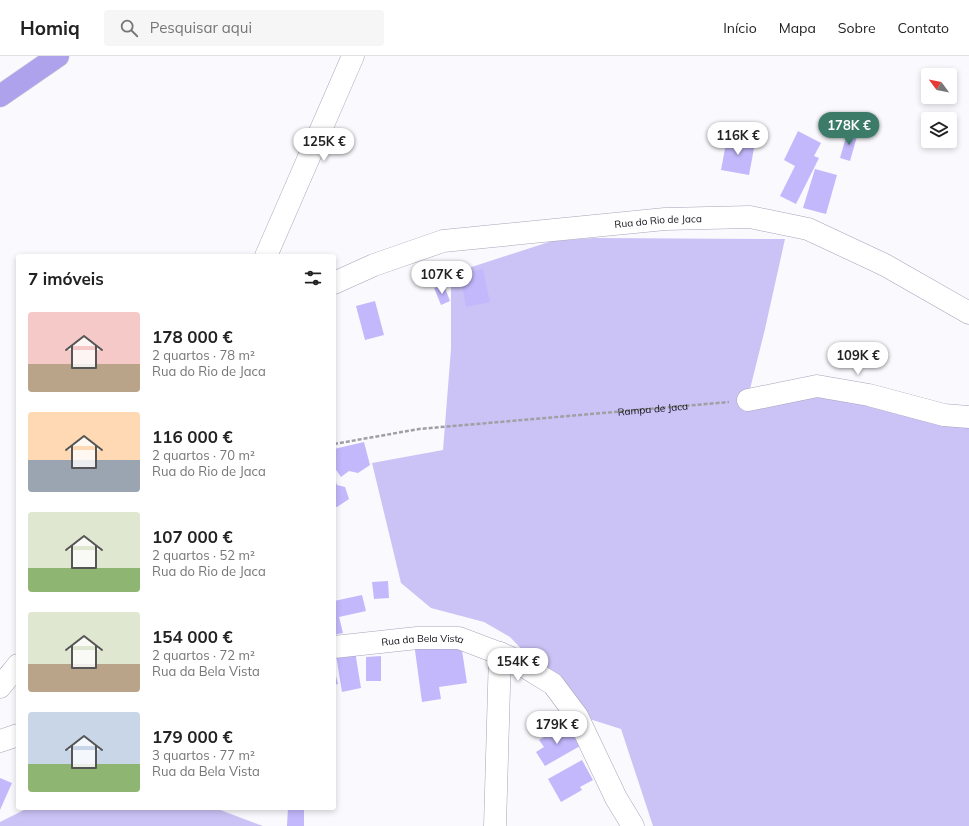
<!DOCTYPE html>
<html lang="pt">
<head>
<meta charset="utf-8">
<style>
	:root { --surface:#fff; --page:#f6f6f6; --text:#222; --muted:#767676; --line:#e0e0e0; --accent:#3c7b68 }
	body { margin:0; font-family:Mulish,sans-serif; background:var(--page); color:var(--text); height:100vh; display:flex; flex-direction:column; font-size:15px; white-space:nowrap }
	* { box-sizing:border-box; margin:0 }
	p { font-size:13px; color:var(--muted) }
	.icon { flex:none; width:22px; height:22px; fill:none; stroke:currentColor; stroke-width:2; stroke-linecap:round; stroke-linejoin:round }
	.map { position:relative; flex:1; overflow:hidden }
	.panel { position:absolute; left:16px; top:198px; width:320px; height:556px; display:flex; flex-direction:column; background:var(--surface); border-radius:4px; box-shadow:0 2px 6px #0003 }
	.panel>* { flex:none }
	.needle { width:26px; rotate:302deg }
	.buttons { position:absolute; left:921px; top:12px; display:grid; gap:8px }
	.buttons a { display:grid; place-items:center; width:36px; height:36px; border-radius:4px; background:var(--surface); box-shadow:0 2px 6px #0003; font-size:20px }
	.price { position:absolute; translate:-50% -34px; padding:0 9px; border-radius:14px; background:#fff; color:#222; font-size:13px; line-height:26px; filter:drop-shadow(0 1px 2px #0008) }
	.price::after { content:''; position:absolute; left:50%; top:24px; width:12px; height:9px; margin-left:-6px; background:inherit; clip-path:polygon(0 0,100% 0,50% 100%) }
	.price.current { background:var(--accent); color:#fff }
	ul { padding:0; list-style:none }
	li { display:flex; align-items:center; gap:12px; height:100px; padding:0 12px }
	li span { display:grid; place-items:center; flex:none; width:112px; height:80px; border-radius:4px; color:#555 }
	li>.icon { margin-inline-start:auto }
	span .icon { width:48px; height:48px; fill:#fffc; stroke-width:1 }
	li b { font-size:17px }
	h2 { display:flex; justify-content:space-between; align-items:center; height:48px; padding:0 12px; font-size:17px }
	header { display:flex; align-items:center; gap:24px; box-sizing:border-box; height:56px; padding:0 20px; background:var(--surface); border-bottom:1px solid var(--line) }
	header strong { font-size:19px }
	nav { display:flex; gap:22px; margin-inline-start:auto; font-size:14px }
	.search { width:280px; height:36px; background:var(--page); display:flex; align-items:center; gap:10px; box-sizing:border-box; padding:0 14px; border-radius:4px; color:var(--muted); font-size:15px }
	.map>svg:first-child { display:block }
</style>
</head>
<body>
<header>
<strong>Homiq</strong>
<div class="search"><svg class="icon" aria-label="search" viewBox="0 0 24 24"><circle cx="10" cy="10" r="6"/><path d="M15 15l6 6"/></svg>Pesquisar aqui</div>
<nav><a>Início</a><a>Mapa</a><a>Sobre</a><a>Contato</a></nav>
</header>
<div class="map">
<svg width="969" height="770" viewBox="0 0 969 770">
	<rect width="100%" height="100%" fill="#fafafe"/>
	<g fill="#cbc3f6">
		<path d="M594,182L785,183L765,273L748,341L816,331L969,359V770H653L621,673L580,660L549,622L510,581L484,566L431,552L401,527L372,407L443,394L451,293V230L453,217L552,185Z"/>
		<path d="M28,752H215L263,770H0V766Z"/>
	</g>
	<g fill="#c4b8fc">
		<path d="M848,74L858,77L850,105L840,102Z"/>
		<path d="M798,75L821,87L814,100L819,102L796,148L780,140L795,110L784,104Z"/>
		<path d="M727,82L755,87L749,119L721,114Z"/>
		<path d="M815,113L837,119L826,158L803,152Z"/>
		<path d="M483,213L490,246L466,251L460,218Z"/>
		<path d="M444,229L450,245L441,249L434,232Z"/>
		<path d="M375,245L384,279L365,284L356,250Z"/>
		<path d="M364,386L370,409L358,417L349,415L341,421L334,411V393Z"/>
		<path d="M334,420L337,429L345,431L349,443L337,451L334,450Z"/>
		<path d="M388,525L389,542L374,543L372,526Z"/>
		<path d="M362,539L366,555L339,561L343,577L334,579V545Z"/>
		<path d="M414,587L461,588L467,627L439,631L441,643L422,646Z"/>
		<path d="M355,595L361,632L342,636L336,599Z"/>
		<path d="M381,600V625H366V601Z"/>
		<path d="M334,612L338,628L334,629Z"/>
		<path d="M567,668L580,690L545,710L536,696L544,691L539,684Z"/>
		<path d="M582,704L593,724L580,731L582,734L561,746L548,723Z"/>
		<path d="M0,722L12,727L0,754Z"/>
		<path d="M288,752H304V770H287Z"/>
	</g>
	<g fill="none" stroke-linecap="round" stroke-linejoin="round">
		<defs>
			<g id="minor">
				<path d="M266,200L353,0"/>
				<path id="s2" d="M334,227L374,209L443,185L665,163L750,161L808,173L885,209L969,257"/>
				<path d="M748,344L817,330L869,339L944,359L969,361"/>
				<path id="s3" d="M334,591L417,582H459L509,601L553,628L577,660L616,742L633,770"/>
				<path d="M0,631L18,609"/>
				<path d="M0,685L18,679"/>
				<path d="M495,770L500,597"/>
			</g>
			<path id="highway" d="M0,40L58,0"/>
		</defs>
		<use href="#minor" stroke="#a6a4ba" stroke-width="23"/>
		<use href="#highway" stroke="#d4d4d6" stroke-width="23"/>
		<path stroke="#9f9fa4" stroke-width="2.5" stroke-dasharray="4 2" stroke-linecap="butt" id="s1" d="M334,388L419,373L729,346"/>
		<use href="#minor" stroke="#fff" stroke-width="22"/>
		<use href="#highway" stroke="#afa2ed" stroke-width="22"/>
	</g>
	<g text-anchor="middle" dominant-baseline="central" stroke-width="4" stroke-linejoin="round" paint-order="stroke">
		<g font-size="10" fill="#121119" stroke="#fff">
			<text stroke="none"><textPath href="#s2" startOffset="333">Rua do Rio de Jaca</textPath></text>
			<text stroke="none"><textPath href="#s1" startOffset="321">Rampa de Jaca</textPath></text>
			<text stroke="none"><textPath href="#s3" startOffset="89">Rua da Bela Vista</textPath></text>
		</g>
	</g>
</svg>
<div class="buttons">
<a><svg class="needle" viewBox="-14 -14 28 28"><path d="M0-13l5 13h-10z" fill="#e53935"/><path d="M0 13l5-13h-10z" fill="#767676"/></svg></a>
<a><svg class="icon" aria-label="layers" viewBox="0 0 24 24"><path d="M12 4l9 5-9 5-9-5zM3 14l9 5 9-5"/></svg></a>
</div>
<b class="price current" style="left:849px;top:90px">178K €</b>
<b class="price" style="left:738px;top:100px">116K €</b>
<b class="price" style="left:324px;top:106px">125K €</b>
<b class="price" style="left:442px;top:239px">107K €</b>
<b class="price" style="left:858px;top:320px">109K €</b>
<b class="price" style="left:518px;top:626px">154K €</b>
<b class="price" style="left:557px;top:689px">179K €</b>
<section class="panel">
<h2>7 imóveis<svg class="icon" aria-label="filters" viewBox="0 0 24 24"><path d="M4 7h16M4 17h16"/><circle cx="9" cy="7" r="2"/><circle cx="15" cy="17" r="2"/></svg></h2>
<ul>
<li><span style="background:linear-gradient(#f6c9c9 65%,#b9a48a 0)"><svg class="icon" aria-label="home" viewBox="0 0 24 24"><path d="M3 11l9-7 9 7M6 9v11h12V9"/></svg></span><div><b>178 000 €</b><p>2 quartos · 78 m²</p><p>Rua do Rio de Jaca</p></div></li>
<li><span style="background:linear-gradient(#ffd9b3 60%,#9aa5b1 0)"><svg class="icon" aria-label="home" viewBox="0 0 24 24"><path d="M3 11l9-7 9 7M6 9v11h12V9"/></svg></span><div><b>116 000 €</b><p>2 quartos · 70 m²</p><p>Rua do Rio de Jaca</p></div></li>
<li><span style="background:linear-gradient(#dfe7d0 70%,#8fb573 0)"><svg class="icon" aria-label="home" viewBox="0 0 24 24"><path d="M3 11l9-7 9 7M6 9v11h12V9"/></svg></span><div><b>107 000 €</b><p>2 quartos · 52 m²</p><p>Rua do Rio de Jaca</p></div></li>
<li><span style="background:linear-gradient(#dfe7d0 65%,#b9a48a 0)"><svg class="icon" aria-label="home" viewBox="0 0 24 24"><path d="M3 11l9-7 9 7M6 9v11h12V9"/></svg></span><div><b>154 000 €</b><p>2 quartos · 72 m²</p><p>Rua da Bela Vista</p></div></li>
<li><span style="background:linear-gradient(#c9d6e8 65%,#8fb573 0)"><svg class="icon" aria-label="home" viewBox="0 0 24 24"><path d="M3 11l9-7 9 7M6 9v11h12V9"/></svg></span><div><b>179 000 €</b><p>3 quartos · 77 m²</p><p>Rua da Bela Vista</p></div></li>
</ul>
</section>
</div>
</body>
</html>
